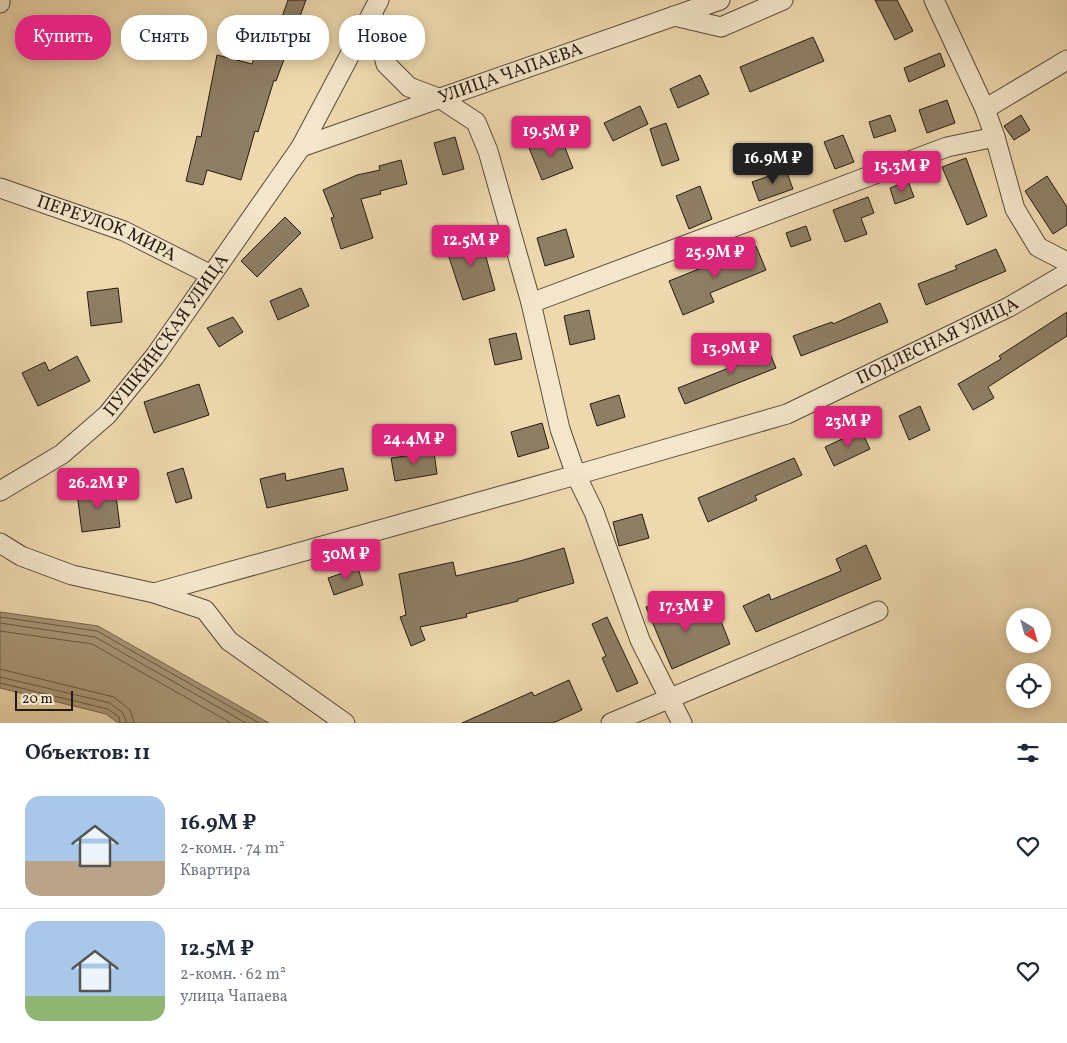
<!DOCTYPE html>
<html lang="ru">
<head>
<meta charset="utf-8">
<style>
	:root { --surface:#fff; --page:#f2f2f3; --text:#1f2937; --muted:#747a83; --line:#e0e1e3; --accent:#db2777 }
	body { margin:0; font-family:Vollkorn,serif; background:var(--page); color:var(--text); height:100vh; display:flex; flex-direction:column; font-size:19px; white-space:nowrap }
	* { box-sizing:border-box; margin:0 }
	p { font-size:16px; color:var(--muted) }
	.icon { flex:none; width:28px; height:28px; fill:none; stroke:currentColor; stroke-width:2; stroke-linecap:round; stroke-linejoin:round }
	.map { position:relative; height:723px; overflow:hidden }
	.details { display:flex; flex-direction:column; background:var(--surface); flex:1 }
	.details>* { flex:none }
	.hud { position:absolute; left:15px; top:15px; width:500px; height:45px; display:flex; gap:10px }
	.needle { width:32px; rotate:143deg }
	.buttons { position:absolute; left:1006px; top:608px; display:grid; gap:10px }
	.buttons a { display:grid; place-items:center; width:45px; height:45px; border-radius:50%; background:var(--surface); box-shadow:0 2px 12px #0003; font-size:25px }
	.scale { position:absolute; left:15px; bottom:12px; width:58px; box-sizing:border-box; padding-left:5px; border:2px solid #251b13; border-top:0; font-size:14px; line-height:18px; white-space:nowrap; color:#251b13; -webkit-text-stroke:4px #f4e6ca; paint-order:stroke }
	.price { position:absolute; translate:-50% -42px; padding:0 11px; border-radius:5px; background:var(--accent); color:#fff; font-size:16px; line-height:32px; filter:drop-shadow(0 1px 2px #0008) }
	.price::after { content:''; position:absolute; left:50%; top:30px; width:15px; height:11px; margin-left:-8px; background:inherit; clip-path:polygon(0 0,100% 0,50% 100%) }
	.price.current { background:#222; color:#fff }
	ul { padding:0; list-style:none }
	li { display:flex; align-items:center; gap:15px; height:125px; padding:0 25px }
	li+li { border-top:1px solid var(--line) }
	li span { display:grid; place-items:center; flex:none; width:140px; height:100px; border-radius:15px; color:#555 }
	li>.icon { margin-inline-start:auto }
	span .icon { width:60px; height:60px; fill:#fffc; stroke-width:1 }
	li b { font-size:21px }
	h2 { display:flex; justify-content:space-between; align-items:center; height:60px; padding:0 25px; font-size:21px }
	.chip { padding:0 18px; border-radius:20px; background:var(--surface); box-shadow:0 2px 12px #0003; font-size:18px; line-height:45px }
	.chip.current { background:var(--accent); color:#fff }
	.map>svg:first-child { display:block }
</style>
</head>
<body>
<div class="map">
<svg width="1067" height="723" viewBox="0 0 1067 723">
	<rect width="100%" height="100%" fill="#eed9ae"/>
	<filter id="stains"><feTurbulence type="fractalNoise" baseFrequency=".004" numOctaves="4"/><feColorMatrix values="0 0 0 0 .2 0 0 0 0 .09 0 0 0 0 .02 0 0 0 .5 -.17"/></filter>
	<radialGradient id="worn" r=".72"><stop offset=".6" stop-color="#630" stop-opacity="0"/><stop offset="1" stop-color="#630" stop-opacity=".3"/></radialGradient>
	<path fill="#aa9879" stroke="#756650" d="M0,612L98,626L269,723H118L106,714L0,688Z"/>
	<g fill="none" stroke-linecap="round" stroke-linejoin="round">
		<g stroke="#685a46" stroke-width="1">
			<path d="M0,617L97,631L259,723"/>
			<path d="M0,623L95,637L246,723"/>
			<path d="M0,631L92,644L231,723"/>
			<path d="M0,669L114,697L130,710L134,723"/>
			<path d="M0,677L110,703L123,713L127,723"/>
			<path d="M0,683L108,709L119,717L120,723"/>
		</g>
	</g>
	<g fill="#8e7e64" stroke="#251b13">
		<path d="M288,0H306L276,81L274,80L258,132L255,131L241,180L207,170L203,185L186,181L197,136L201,137L217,55L252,64L259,44L271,48Z"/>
		<path d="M875,0H897L913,31L895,40Z"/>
		<path d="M813,37L824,61L750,92L740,67Z"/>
		<path d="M940,53L945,66L909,82L904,68Z"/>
		<path d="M700,75L709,94L678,108L670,89Z"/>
		<path d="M947,100L955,123L927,133L919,110Z"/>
		<path d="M640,106L648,124L613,141L604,123Z"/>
		<path d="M890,115L896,131L874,138L869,122Z"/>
		<path d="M1021,115L1030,130L1014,140L1004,126Z"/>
		<path d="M666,123L679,160L662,166L650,129Z"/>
		<path d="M560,135L573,168L542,180L529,148Z"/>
		<path d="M843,135L854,162L835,169L824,142Z"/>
		<path d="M455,137L464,169L443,175L434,143Z"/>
		<path d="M966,158L987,216L967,225L942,167Z"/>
		<path d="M401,160L407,184L380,191L381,194L361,199L373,238L341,249L331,218L334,217L323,190L357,175L380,170L379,166Z"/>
		<path d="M786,170L793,189L759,201L752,182Z"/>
		<path d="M1047,176L1067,207V225L1053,234L1025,191Z"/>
		<path d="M908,181L914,197L895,204L890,188Z"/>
		<path d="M700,186L712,219L689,229L676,196Z"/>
		<path d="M868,197L874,213L861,218L867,234L845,242L833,210Z"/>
		<path d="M285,217L301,233L257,277L241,261Z"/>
		<path d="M806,226L811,240L791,247L786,233Z"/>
		<path d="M566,229L574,257L545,266L537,238Z"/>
		<path d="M480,235L495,290L463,300L445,245Z"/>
		<path d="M756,246L766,270L710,293L714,302L683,315L669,281Z"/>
		<path d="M996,249L1006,271L926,305L918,284L957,269L955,266Z"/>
		<path d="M118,288L122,322L91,326L87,292Z"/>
		<path d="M301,288L309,306L278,320L270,301Z"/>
		<path d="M880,303L888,322L801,356L793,336L832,322L833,324Z"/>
		<path d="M589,310L595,339L570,345L564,316Z"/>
		<path d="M1067,312V336L988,387L994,398L973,410L958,384L1001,359L999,356Z"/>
		<path d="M233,317L243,332L219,347L207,328Z"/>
		<path d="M516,333L522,359L495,365L489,339Z"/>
		<path d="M766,344L776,368L685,404L678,388L739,364L736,357Z"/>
		<path d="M77,356L90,381L38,406L22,373L45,362L49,371Z"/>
		<path d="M199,384L209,415L154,433L144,402Z"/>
		<path d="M619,395L625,417L597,426L590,404Z"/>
		<path d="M920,406L930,430L909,440L899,416Z"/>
		<path d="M542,423L549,448L518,457L511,432Z"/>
		<path d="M861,430L870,449L834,466L825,447Z"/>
		<path d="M434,452L437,474L395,481L391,458Z"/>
		<path d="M794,458L802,475L755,496L757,500L708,522L698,498Z"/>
		<path d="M183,468L192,498L176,503L167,473Z"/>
		<path d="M343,468L348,490L267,508L260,479L285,473L286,481Z"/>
		<path d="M115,488L120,527L82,532L77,493Z"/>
		<path d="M642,514L649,538L619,546L613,522Z"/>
		<path d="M866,545L881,579L756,632L743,606L769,594L771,600L841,571L836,559Z"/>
		<path d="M564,548L574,583L518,599V601L466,614L467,617L420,627L425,640L411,646L400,617L406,615L399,574L453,562L456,576L520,561Z"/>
		<path d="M358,568L363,585L334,595L328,578Z"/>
		<path d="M673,597L683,624L717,611L730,644L672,669L646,607Z"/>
		<path d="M607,617L638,683L617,692L602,658L606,656L592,624Z"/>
		<path d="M569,680L582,710L553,723H462L532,692L534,696Z"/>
	</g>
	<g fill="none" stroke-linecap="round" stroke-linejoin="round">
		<defs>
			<g id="minor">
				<path d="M934,0L985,109L995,137L1015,209L1038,247L1067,262"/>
				<path d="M0,3V0"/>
				<path d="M373,15L386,64L409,87L441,99L476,122L488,151L531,303L560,429L576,475L594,512L640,640L682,723"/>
				<path d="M674,16L721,27L783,0"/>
				<path d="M985,109L1067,60"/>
				<path id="s1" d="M301,147L720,0"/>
				<path id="s2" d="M0,188L124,231L211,275"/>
				<path d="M531,303L947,147L995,137"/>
				<path id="s3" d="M0,491L62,454L107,415L155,356L301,147L379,0"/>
				<path d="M0,543L21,556L72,575L154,593L205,610L229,641L345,723"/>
				<path id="s4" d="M154,593L576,475L787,414L1009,307L1067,273"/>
				<path d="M611,723L878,611"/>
			</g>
		</defs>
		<use href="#minor" stroke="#574a3a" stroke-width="21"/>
		<use href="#minor" stroke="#f4e6ca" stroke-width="19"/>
	</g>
	<g text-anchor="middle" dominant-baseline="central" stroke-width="4" stroke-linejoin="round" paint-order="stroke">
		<g font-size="18" fill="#251b13" stroke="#f4e6ca">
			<text stroke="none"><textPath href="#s1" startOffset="222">УЛИЦА ЧАПАЕВА</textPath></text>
			<text stroke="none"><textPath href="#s2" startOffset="114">ПЕРЕУЛОК МИРА</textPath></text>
			<text stroke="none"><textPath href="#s3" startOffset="231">ПУШКИНСКАЯ УЛИЦА</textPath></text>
			<text stroke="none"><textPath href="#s4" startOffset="825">ПОДЛЕСНАЯ УЛИЦА</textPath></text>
		</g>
	</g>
	<rect width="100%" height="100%" filter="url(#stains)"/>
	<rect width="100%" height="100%" fill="url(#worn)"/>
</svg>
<div class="buttons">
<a><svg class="needle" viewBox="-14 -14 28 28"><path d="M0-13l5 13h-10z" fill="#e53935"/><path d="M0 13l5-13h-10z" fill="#747a83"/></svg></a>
<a><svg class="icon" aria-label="locate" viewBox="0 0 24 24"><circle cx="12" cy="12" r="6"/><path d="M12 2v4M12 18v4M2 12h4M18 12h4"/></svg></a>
</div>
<div class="scale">20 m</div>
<b class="price" style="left:551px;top:158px">19.5M ₽</b>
<b class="price current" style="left:773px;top:185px">16.9M ₽</b>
<b class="price" style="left:902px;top:193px">15.3M ₽</b>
<b class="price" style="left:471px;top:267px">12.5M ₽</b>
<b class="price" style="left:715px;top:279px">25.9M ₽</b>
<b class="price" style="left:731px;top:375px">13.9M ₽</b>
<b class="price" style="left:848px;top:448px">23M ₽</b>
<b class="price" style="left:414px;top:466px">24.4M ₽</b>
<b class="price" style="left:98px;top:510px">26.2M ₽</b>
<b class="price" style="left:346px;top:581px">30M ₽</b>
<b class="price" style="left:686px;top:633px">17.3M ₽</b>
<div class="hud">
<a class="chip current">Купить</a>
<a class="chip">Снять</a>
<a class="chip">Фильтры</a>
<a class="chip">Новое</a>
</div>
</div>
<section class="details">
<h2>Объектов: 11<svg class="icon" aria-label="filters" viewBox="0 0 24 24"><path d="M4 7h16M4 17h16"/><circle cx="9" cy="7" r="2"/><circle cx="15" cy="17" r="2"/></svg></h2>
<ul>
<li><span style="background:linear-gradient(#a9c7e8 65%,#b9a48a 0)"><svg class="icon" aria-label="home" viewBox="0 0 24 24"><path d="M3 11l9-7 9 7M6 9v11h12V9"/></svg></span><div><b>16.9M ₽</b><p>2-комн. · 74 m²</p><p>Квартира</p></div><svg class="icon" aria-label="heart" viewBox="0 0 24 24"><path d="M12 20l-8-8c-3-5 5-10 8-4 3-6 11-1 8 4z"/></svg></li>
<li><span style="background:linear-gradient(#a9c7e8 75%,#8fb573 0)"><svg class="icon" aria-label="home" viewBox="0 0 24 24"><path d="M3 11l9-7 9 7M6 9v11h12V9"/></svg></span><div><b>12.5M ₽</b><p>2-комн. · 62 m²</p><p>улица Чапаева</p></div><svg class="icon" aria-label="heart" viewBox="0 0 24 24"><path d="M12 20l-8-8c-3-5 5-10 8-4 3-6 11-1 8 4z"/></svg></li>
</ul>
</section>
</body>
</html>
